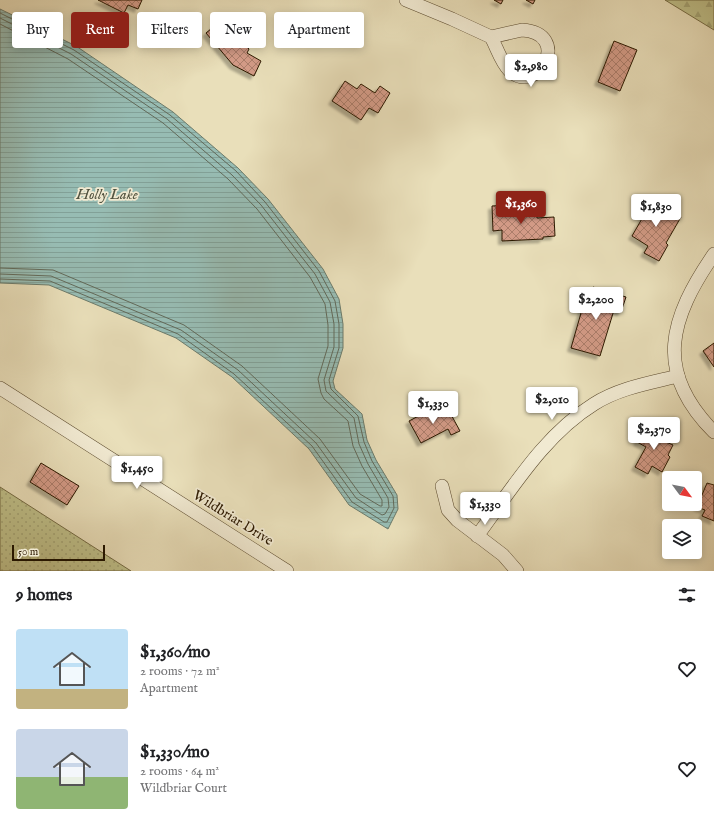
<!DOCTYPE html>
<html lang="en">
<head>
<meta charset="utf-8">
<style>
	:root { --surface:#fff; --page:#f2f2f2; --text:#202124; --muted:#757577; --accent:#8f2418 }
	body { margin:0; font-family:"IM FELL English",serif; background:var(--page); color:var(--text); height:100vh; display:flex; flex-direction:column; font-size:15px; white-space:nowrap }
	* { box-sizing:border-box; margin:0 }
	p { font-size:13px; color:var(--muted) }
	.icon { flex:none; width:22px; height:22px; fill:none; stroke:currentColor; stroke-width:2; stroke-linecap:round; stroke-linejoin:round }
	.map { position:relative; height:571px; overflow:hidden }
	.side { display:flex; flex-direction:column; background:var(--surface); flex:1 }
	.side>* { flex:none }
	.hud { position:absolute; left:12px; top:12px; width:400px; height:36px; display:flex; gap:8px }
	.needle { width:26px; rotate:122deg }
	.buttons { position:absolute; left:662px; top:471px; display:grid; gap:8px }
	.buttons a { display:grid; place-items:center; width:40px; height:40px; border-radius:4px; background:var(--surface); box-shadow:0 2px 10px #0003; font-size:20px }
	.scale { position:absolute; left:12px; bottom:10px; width:93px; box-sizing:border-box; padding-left:4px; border:2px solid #2c1900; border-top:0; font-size:11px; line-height:14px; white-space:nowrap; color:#2c1900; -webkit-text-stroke:3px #f1ead2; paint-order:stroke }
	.price { position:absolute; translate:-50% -34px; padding:0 9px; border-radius:4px; background:#fff; color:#222; font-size:13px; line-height:26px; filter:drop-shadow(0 1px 2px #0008) }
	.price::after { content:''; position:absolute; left:50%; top:24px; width:12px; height:9px; margin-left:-6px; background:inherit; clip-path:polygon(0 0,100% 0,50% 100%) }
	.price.current { background:var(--accent); color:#fff }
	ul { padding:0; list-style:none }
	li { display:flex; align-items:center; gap:12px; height:100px; padding:0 16px }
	li span { display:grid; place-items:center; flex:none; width:112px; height:80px; border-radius:4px; color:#555 }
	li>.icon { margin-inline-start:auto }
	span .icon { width:48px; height:48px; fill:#fffc; stroke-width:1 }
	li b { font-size:17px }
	h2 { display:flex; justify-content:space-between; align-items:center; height:48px; padding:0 16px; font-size:17px }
	.tag { padding:0 14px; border-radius:4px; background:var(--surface); box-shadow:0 2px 10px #0003; font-size:14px; line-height:36px }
	.tag.current { background:var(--accent); color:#fff }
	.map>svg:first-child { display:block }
</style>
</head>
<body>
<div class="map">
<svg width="714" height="571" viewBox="0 0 714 571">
	<defs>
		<pattern id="green-dots" width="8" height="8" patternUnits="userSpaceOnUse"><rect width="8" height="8" fill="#bfc08a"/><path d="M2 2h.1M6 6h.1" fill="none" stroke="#a4a475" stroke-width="1.8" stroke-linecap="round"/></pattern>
		<pattern id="forest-firs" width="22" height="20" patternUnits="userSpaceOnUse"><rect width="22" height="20" fill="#bfc08a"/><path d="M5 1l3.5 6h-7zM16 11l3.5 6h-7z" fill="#a4a475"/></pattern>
		<pattern id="water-rules" width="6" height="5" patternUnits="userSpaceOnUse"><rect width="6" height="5" fill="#97bcb3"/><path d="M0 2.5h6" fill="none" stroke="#82a198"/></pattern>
		<pattern id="building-cross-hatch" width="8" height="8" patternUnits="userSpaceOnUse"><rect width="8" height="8" fill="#d29a86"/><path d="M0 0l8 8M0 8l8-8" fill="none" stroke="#ab7d6b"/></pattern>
		<filter id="shadow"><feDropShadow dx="-3.5" dy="3.5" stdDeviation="1" flood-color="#0004"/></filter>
	</defs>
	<rect width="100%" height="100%" fill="#e9dfba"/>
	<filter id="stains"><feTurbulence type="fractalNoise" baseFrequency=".005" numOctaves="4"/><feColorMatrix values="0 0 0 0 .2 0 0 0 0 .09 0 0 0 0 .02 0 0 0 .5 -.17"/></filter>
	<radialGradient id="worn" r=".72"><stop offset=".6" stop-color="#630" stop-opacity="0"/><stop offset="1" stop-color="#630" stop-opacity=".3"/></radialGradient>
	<path fill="url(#green-dots)" stroke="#766c45" d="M0,487L131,571H0Z"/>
	<path fill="url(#forest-firs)" stroke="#766c45" d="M665,0H714V30Z"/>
	<path fill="url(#water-rules)" stroke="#6c7b6b" d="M0,9L76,46L173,112L238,168L268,199L323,269L339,299L343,324V348L333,381L335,389L362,414L367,440L376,460L397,495L398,509L388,529L349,505L309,449L232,377L176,338L49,285L0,283Z"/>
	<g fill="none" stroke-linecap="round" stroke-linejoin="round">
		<g stroke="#626a5a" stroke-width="1">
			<path d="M0,13L74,50L170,115L236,171L265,202L319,271L335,301L339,324V348L329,380L331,389L358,416L364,442L372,461L393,496L394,508L387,522H384L352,502L312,446L234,374L178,334L50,281L0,279"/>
			<path d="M0,18L71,54L167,119L232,175L261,205L315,274L330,302L334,324V347L324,380L326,391L354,418L359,444L368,464L388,498L389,507L385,514L382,515L356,498L316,443L238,370L181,330L51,276L0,274"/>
			<path d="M0,24L68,59L163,123L228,179L257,209L310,277L325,304L328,325V346L318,379L321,393L324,399L348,421L353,446L362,466L382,500V506H380L360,494L320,439L242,366L184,325L53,270L0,268"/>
		</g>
	</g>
	<g fill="url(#building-cross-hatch)" stroke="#2c1900" filter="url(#shadow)">
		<path d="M98,0H142L138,9L128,5L124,13Z"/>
		<path d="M494,0H503L501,4Z"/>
		<path d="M526,0H535L533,4Z"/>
		<path d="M223,19L228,25L233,21L248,38L245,45L249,49L247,53L261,61L254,76L233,65L206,33Z"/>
		<path d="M614,41L637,50L620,91L598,82Z"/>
		<path d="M345,81L357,89L361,84L375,93L380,86L390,93L378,113L369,108L361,120L332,101Z"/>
		<path d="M655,196L668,204L665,208L681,217L666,243L668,245L659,261L644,253L648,246L632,236Z"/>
		<path d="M510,205V215L537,214V218L554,217L555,236L543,237V239L502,241V230L493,231L492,206Z"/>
		<path d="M593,287L626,297L621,312L614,310L600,356L571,348L583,306L587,308Z"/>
		<path d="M714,343V367L703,351Z"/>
		<path d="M448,409L460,431L451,435L448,429L421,443L409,421L430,410L433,417Z"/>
		<path d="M644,429L653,435L656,430L669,437L666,442L673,445L668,455L670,457L662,472L652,466L648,474L635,467L646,447L637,442Z"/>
		<path d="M41,463L79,486L67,505L30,482Z"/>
		<path d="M707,483L714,485V521L702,516L705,510L697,507Z"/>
	</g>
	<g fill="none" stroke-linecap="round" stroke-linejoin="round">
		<defs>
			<g id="minor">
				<path d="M406,0L452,19L491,37"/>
				<path d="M522,30C573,33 538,98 509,70C501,62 497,48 491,37Z"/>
				<path d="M714,254C670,318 653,371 714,432"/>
				<path d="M0,388L287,571"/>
				<path d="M442,486L448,510L457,520L503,555L517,571"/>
				<path d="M477,536C512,489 544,435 594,404C619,388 650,383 678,376"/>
			</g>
		</defs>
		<use href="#minor" stroke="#5b4a2e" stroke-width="14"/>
		<use href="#minor" stroke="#f1ead2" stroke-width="13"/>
	</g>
	<g text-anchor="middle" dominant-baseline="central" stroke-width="3.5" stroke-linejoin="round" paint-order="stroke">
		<g font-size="14" fill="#2c1900" stroke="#f1ead2">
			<text transform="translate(233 518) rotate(32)">Wildbriar Drive</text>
		</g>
		<g font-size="15" font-style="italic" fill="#51523f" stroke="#f1ead2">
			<text x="107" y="194">Holly Lake</text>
		</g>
	</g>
	<rect width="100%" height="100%" filter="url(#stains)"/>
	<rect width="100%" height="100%" fill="url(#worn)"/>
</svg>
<div class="buttons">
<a><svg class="needle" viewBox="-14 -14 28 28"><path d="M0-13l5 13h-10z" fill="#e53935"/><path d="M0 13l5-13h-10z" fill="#757577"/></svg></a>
<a><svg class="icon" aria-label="layers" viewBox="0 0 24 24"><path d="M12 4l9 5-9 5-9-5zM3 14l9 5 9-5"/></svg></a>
</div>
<div class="scale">50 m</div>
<b class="price" style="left:531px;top:88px">$2,980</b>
<b class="price current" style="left:521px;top:225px">$1,360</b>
<b class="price" style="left:656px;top:228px">$1,830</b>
<b class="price" style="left:596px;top:321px">$2,200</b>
<b class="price" style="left:552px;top:421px">$2,010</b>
<b class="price" style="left:433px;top:425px">$1,330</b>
<b class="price" style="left:654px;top:451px">$2,370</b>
<b class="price" style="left:137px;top:490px">$1,450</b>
<b class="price" style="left:485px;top:526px">$1,330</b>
<div class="hud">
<a class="tag">Buy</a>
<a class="tag current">Rent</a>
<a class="tag">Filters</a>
<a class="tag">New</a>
<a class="tag">Apartment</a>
</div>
</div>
<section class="side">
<h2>9 homes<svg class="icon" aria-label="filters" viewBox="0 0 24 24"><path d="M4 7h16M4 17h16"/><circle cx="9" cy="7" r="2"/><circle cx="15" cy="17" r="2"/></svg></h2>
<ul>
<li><span style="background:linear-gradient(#bfe0f5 75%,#c2b280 0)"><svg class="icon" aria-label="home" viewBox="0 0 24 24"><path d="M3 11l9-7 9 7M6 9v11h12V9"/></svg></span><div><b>$1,360/mo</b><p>2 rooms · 72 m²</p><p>Apartment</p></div><svg class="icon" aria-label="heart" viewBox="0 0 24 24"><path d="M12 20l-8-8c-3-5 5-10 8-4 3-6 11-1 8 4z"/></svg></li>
<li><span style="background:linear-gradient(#c9d6e8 60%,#8fb573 0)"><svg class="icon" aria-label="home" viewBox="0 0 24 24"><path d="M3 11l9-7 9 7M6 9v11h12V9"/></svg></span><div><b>$1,330/mo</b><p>2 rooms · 64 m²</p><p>Wildbriar Court</p></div><svg class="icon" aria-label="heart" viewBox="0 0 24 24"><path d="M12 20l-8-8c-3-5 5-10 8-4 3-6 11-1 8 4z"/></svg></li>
</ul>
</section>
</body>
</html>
